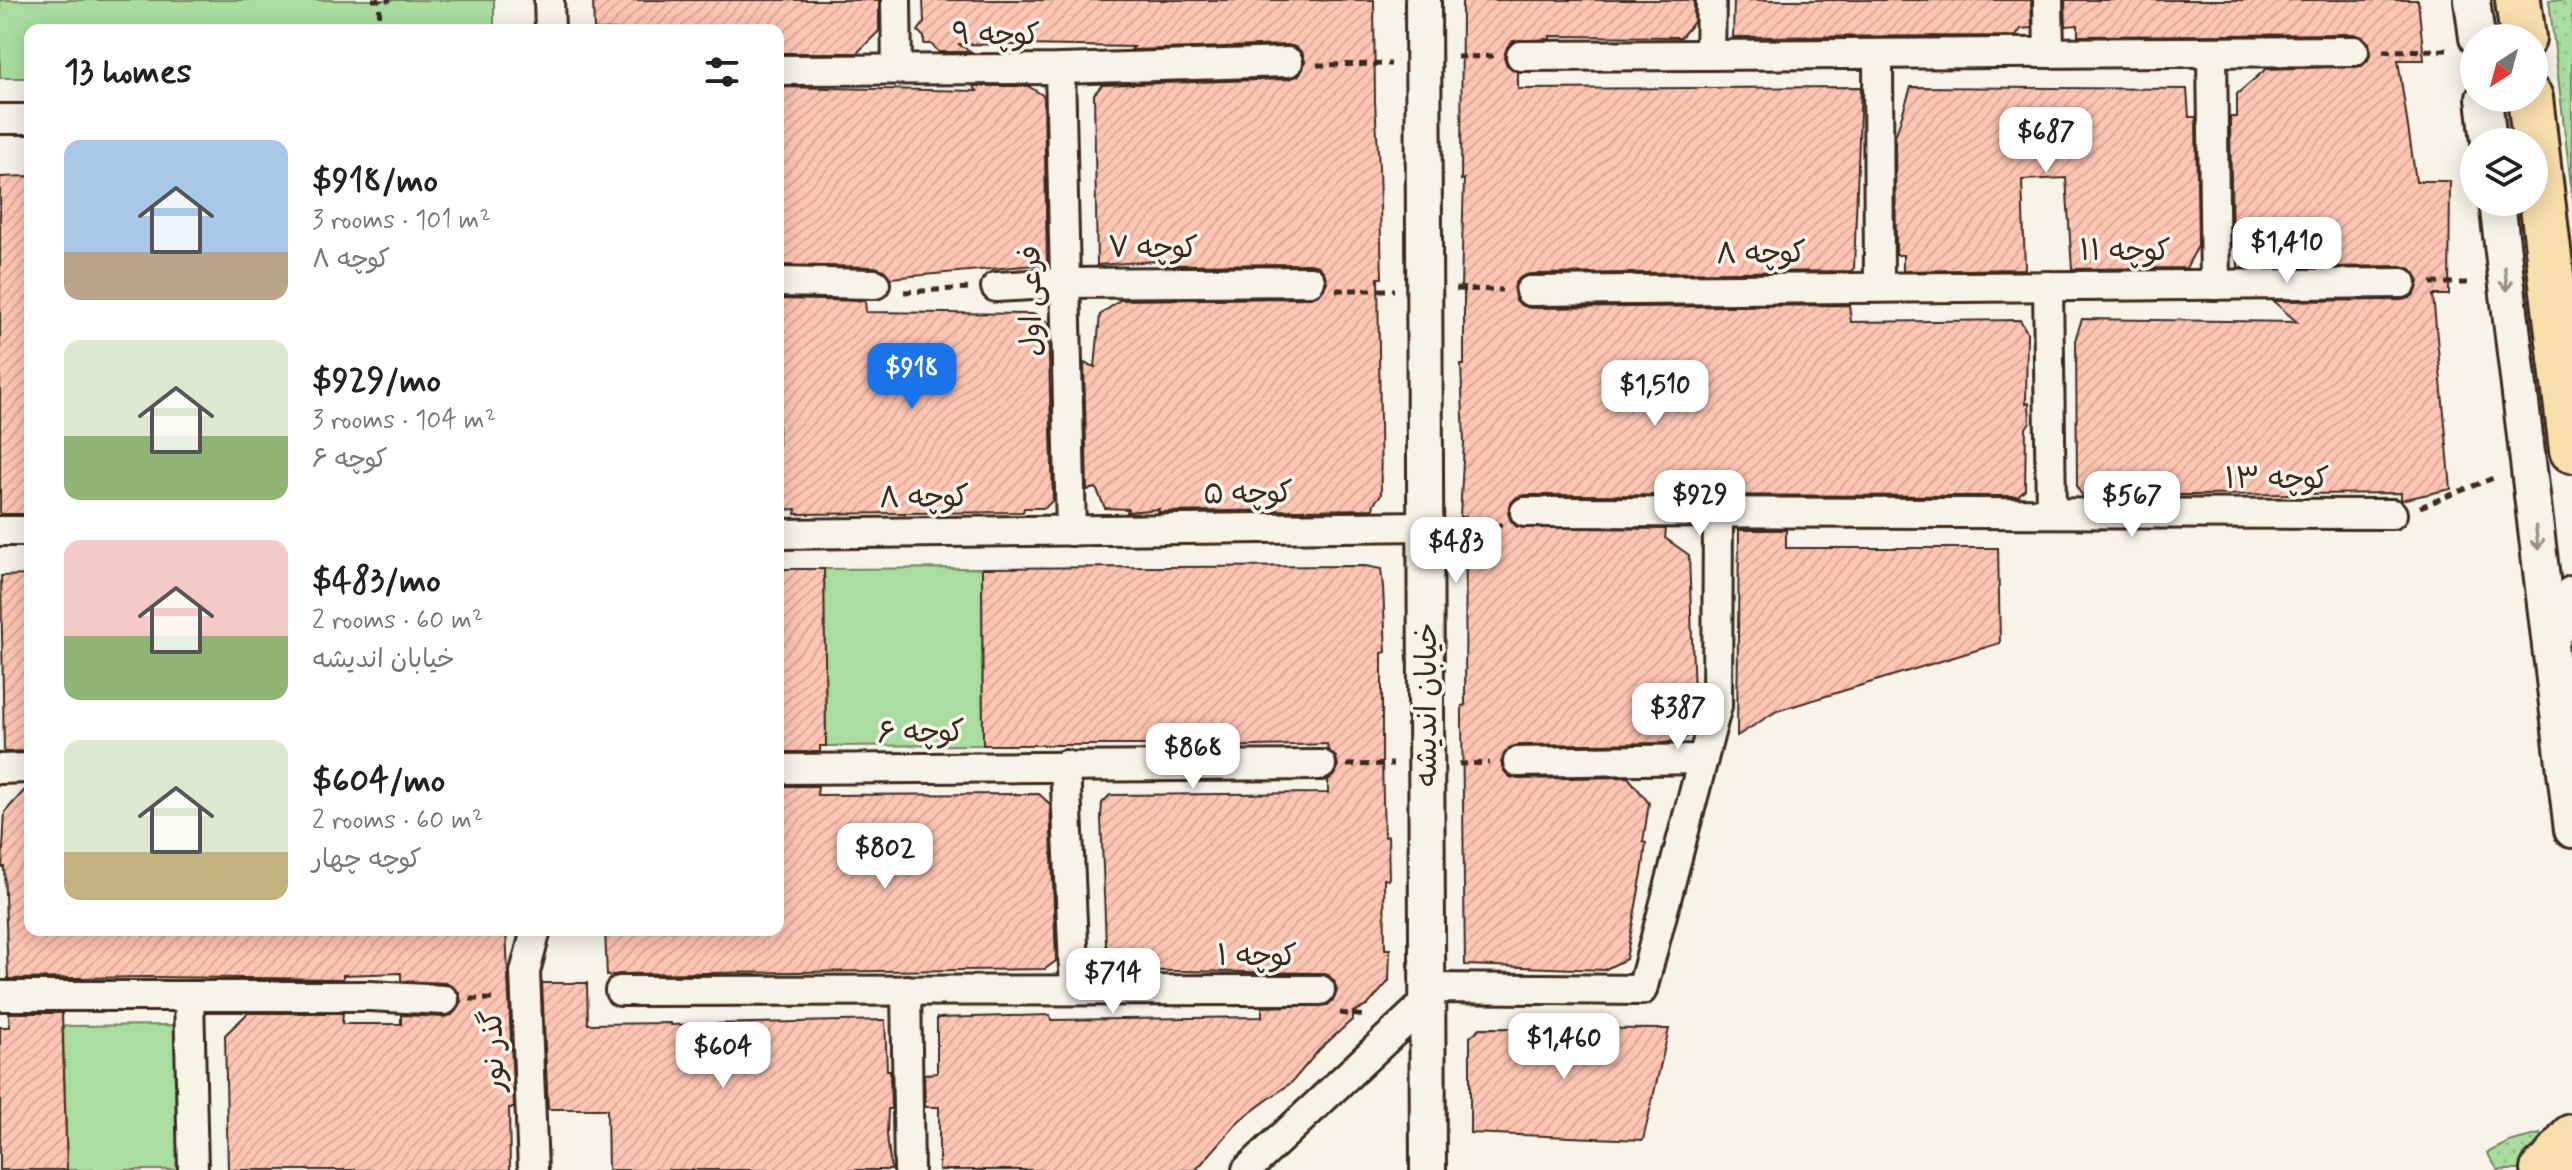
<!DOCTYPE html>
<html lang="en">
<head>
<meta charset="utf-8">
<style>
	:root { --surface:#fff; --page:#f2f2f2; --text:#222; --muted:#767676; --accent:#1a73e8 }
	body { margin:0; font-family:Mynerve,"Playpen Sans Arabic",sans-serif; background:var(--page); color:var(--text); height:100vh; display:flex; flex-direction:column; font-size:30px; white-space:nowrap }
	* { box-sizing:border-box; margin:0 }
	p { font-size:26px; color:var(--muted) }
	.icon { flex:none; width:44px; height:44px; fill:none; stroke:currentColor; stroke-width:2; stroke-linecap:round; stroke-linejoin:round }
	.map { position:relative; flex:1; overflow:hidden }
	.details { position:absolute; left:24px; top:24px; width:760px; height:912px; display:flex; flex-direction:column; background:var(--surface); border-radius:16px; box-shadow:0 4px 20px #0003 }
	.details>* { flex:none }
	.needle { width:52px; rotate:216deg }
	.controls { position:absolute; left:2460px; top:24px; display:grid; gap:16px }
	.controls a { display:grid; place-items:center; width:88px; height:88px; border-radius:50%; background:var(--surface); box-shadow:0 4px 20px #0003; font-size:40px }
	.price { position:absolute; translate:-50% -68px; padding:0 18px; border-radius:16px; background:#fff; color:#222; font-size:26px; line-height:52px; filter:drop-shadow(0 2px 4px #0008) }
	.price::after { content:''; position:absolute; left:50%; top:48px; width:24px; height:18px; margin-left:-12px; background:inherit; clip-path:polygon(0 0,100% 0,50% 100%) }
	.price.on { background:var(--accent); color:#fff }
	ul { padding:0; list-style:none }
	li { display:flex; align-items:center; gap:24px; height:200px; padding:0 40px }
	li span { display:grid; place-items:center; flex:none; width:224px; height:160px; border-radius:16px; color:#555 }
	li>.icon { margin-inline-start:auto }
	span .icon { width:96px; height:96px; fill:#fffc; stroke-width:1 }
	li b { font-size:34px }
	h2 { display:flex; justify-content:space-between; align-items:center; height:96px; padding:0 40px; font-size:34px }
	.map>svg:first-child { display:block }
</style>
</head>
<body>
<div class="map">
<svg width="2572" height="1170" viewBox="0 0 2572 1170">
	<defs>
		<pattern id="grass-dots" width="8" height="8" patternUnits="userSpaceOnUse" patternTransform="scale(2)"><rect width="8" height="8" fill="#a9dd9f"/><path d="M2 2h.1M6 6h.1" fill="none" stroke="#92be88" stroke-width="1.8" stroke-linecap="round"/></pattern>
		<pattern id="building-hatch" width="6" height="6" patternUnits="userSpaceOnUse" patternTransform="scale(2)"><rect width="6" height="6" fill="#fec5b4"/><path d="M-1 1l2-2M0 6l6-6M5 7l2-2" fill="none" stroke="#dba99a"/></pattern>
	</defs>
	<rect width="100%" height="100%" fill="#f7f3e8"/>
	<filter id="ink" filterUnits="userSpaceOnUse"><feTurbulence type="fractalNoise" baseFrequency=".0125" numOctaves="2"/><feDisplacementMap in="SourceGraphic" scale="16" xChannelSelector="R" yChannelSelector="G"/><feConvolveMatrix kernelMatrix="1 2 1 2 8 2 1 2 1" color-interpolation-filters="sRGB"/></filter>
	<g filter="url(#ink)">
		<g fill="url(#grass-dots)" stroke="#72845e" stroke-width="2">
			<path d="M2549,0H2572V197L2571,185Z"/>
			<path d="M2540,1134L2542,1153L2524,1170H2498L2487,1153L2509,1142Z"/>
		</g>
		<g fill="#a9dd9f" stroke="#72845e" stroke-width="2">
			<path d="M0,0H494V30H30V78H0Z"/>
			<path d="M982,568L983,745L826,746L824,569Z"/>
			<path d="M175,1025L181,1170H67L63,1026Z"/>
		</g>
		<g fill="url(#building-hatch)" stroke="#3b2a1e" stroke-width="2">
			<path d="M593,0H879V31L857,53H778V30H594Z"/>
			<path d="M923,0H1374L1375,102L1379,167L1382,278H1378L1381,495L1374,503L1373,509L1158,512L1159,509L1127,512L1128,509L1105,508L1096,488L1087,490L1084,363L1095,367L1100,315L1120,300L1311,298L1319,295L1327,282L1324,272L1318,266L1310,264L1164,265L1171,260L1097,265L1094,94L1102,85L1289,79L1298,76L1303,69L1305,61L1302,52L1295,47L1287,45L1131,50L1134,47L958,44L972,52H939L931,44H924V37L918,31L924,23Z"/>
			<path d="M1462,0H1694V22L1681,37L1550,36V39L1513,41L1507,47L1504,57L1507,65L1518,72V89L1861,87L1854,268L1851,271L1530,274L1521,277L1515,283V299L1521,305L1530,308L1849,305L1851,322L2020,320L2027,332L2026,404L2029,403L2030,422L2026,428L2025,489L2018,496L1525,495L1517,497L1511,503L1508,513L1511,521L1517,527L1666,529L1665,538L1689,555L1695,722L1693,732L1683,740L1664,743L1517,745L1509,748L1501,762L1504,771L1510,777L1518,779L1628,777L1649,803L1643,842L1646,843L1643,868L1626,959L1604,970L1465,965L1462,720V706L1465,705L1466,517H1460L1464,442L1461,365H1464V287H1461L1464,179L1461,180Z"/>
			<path d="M1734,0H2031L2032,28L2021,29L2016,36L1733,37Z"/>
			<path d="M2065,0H2418L2424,60H2398L2416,181H2450L2449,295H2433L2451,489L2401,500V493L2083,496L2077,488L2076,337L2082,319L2297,322L2273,301L2402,300L2410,298L2416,292L2419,282L2411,269L2402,266L2238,268V247H2232L2230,117H2237V94L2266,69L2362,66L2368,60L2371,52L2369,43L2363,37L2354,34L2078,36V25L2066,26Z"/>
			<path d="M973,86H1028L1044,96L1047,264L890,278L884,270L875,267L778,265V87L977,91Z"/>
			<path d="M1911,87L2187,89L2189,117H2196L2198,246L2186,268L2072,269L2066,178L2022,180L2025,269L1903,271V255H1896L1895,137Z"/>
			<path d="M30,176V514H0V177Z"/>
			<path d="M778,299L865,301L866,312L1035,314L1048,322L1053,500L1045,508H1024L1023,512L795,514L796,509L778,510Z"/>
			<path d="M1739,530H1786V548H1998L2000,643L1777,711L1737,736Z"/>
			<path d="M1365,566L1381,569L1383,587L1386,652L1382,653V760L1384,837L1388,836L1389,880L1384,879L1385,949H1390L1389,981L1367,1006L1353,1012V1019L1319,1050L1292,1082L1240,1120L1196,1170H939V1107H925L924,1074L937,1073V1018L1050,1015L1051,1020L1262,1017V1007L1328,1005L1334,999L1337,991L1334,981L1328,975L1320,973L1107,970L1101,817L1102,803L1110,795L1328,793V780L1335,774L1338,766L1336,757L1328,750L1327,744L1154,749V745H983L982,568Z"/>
			<path d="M778,569H824L826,746H820V752H778Z"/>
			<path d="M30,575V751L4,752L1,576Z"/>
			<path d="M29,785L30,930H506L514,1108H509L510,1170H228L225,1035L248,1013H343L342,1024H401V1015L443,1017L452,1015L461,1002L459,992L446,983L401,981V973L343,975V979L149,977L8,979L4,867H2L5,812Z"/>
			<path d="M778,786H818L817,795L1039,794L1050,804L1056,961L1045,969L620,974L607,976L605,930H778Z"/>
			<path d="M542,983H587L588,1024L671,1023V1025L885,1020L887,1070H890L891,1109H888L887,1135L891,1170H608L607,1109H548Z"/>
			<path d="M9,1013H62L67,1170H0V1027H10Z"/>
			<path d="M1480,1028L1669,1029L1643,1140L1470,1133V1037Z"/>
		</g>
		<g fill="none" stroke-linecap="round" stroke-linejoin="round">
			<defs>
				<g id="minor">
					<path d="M549,0L550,30"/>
					<path d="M896,0L897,69"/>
					<path d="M2048,0L2049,53"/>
					<path d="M2212,52L2215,285"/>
					<path d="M1878,54L1879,286"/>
					<path d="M1710,55L1711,0"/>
					<path d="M1521,56L2354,51"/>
					<path d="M1060,69L1071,531"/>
					<path d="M778,70L1060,69L1288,62"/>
					<path d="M0,119H30"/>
					<path d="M778,282L875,284"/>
					<path d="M2048,286L2051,513"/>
					<path d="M996,287L1065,283L1310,281"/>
					<path d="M1530,291L2402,283"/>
					<path d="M1525,512L2392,514"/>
					<path d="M0,531H30"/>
					<path d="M778,534L1427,526"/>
					<path d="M1518,762L1703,759"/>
					<path d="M1065,765L1075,990"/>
					<path d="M0,769L30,768"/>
					<path d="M778,769L1321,765"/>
					<path d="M1427,988L1642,990L1717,706L1718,512"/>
					<path d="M906,990L909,1170"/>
					<path d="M620,991L1320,990"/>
					<path d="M0,996H369L444,1000"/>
					<path d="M189,996L193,1170"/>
					<path d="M533,1170L525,972L536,930"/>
					<path d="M1247,1170L1427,1001"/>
				</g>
				<g id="tertiary">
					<path d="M1423,0L1428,1170"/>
					<path d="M2472,0L2477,38"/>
					<path d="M2484,98L2489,142"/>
					<path d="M2497,202L2572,830"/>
					<path d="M2550,645L2572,594"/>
				</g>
				<g id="primary">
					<path d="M2518,0L2523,38"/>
					<path d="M2530,98L2572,450"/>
					<path d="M2543,1170L2550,1165L2572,1137"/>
				</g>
			</defs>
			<use href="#minor" stroke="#3b2a1e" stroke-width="34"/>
			<use href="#tertiary" stroke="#3b2a1e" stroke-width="40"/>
			<use href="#primary" stroke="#3b2a1e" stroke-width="50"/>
			<g stroke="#3b2a1e" stroke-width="5" stroke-dasharray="8 6" stroke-linecap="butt">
				<path d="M372,0H391"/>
				<path d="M379,30L380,0"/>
				<path d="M2383,51L2449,50"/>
				<path d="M1457,57L1495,56"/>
				<path d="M1317,65L1391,64"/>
				<path d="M2431,283H2473"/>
				<path d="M1456,289L1502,290"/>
				<path d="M1336,290H1394"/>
				<path d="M904,292L970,288"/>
				<path d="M2420,507L2496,477"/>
				<path d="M1456,526L1502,525"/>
				<path d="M1459,764L1489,763"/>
				<path d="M1347,765L1393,764"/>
				<path d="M470,999H496"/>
				<path d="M1340,1013L1366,1016"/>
			</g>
			<use href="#minor" stroke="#f7f3e8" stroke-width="28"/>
			<use href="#tertiary" stroke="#f7f3e8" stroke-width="34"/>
			<use href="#primary" stroke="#f8deab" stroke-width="44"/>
		</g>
		<defs><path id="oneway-shaft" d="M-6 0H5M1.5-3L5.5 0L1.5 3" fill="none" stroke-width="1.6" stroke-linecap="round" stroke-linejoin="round" transform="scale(2)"/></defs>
		<g stroke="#998e83">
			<use href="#oneway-shaft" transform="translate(2506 279) rotate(83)"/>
			<use href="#oneway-shaft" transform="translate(2537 538) rotate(83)"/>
		</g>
	</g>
	<g text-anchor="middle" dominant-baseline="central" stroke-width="7" stroke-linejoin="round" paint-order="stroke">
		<g font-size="30" fill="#3b2a1e" stroke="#f7f3e8">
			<text x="996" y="35">کوچه ۹</text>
			<text x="1153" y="248">کوچه ۷</text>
			<text x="2125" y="251">کوچه ۱۱</text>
			<text transform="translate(1761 254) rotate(-1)">کوچه ۸</text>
			<text transform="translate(1032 301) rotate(-91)">فرعی اول</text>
			<text x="2277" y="479">کوچه ۱۳</text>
			<text transform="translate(1248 494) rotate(-1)">کوچه ۵</text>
			<text transform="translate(924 498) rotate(-1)">کوچه ۸</text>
			<text transform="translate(1427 705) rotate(-90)">خیابان اندیشه</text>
			<text transform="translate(921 733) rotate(-1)">کوچه ۶</text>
			<text x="1257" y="956">کوچه ۱</text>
			<text transform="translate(494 1051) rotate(-92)">گذر نور</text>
		</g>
	</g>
</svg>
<div class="controls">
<a><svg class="needle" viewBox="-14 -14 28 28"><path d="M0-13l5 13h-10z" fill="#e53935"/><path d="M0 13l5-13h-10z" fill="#767676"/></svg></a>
<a><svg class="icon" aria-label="layers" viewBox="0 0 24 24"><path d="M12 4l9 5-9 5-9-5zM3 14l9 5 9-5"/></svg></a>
</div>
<b class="price" style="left:2046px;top:175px">$687</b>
<b class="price" style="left:2287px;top:285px">$1,410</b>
<b class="price on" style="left:912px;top:411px">$918</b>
<b class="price" style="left:1655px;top:428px">$1,510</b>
<b class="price" style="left:1700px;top:538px">$929</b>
<b class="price" style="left:2132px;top:539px">$567</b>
<b class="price" style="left:1456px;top:585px">$483</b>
<b class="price" style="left:1678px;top:751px">$387</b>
<b class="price" style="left:1193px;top:791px">$868</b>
<b class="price" style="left:885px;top:891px">$802</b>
<b class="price" style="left:1113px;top:1016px">$714</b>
<b class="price" style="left:1564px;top:1081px">$1,460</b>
<b class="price" style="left:723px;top:1090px">$604</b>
<section class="details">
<h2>13 homes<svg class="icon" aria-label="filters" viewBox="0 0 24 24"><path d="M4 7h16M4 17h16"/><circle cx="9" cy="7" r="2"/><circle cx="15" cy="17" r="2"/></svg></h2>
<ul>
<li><span style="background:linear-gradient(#a9c7e8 70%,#b9a48a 0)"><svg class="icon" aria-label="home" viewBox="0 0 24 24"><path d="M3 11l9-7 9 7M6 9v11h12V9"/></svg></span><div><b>$918/mo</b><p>3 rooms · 101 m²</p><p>کوچه ۸</p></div></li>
<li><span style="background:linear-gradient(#dfe7d0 60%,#8fb573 0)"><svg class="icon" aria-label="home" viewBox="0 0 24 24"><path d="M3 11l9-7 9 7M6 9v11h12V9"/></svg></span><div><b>$929/mo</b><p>3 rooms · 104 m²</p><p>کوچه ۶</p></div></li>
<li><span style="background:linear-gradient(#f6c9c9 60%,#8fb573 0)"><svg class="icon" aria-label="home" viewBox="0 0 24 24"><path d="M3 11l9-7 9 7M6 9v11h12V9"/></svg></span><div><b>$483/mo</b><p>2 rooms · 60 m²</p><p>خیابان اندیشه</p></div></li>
<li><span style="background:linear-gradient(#dfe7d0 70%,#c2b280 0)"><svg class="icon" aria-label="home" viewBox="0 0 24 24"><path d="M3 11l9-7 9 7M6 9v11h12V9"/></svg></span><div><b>$604/mo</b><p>2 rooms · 60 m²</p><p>کوچه چهار</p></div></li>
</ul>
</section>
</div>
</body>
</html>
